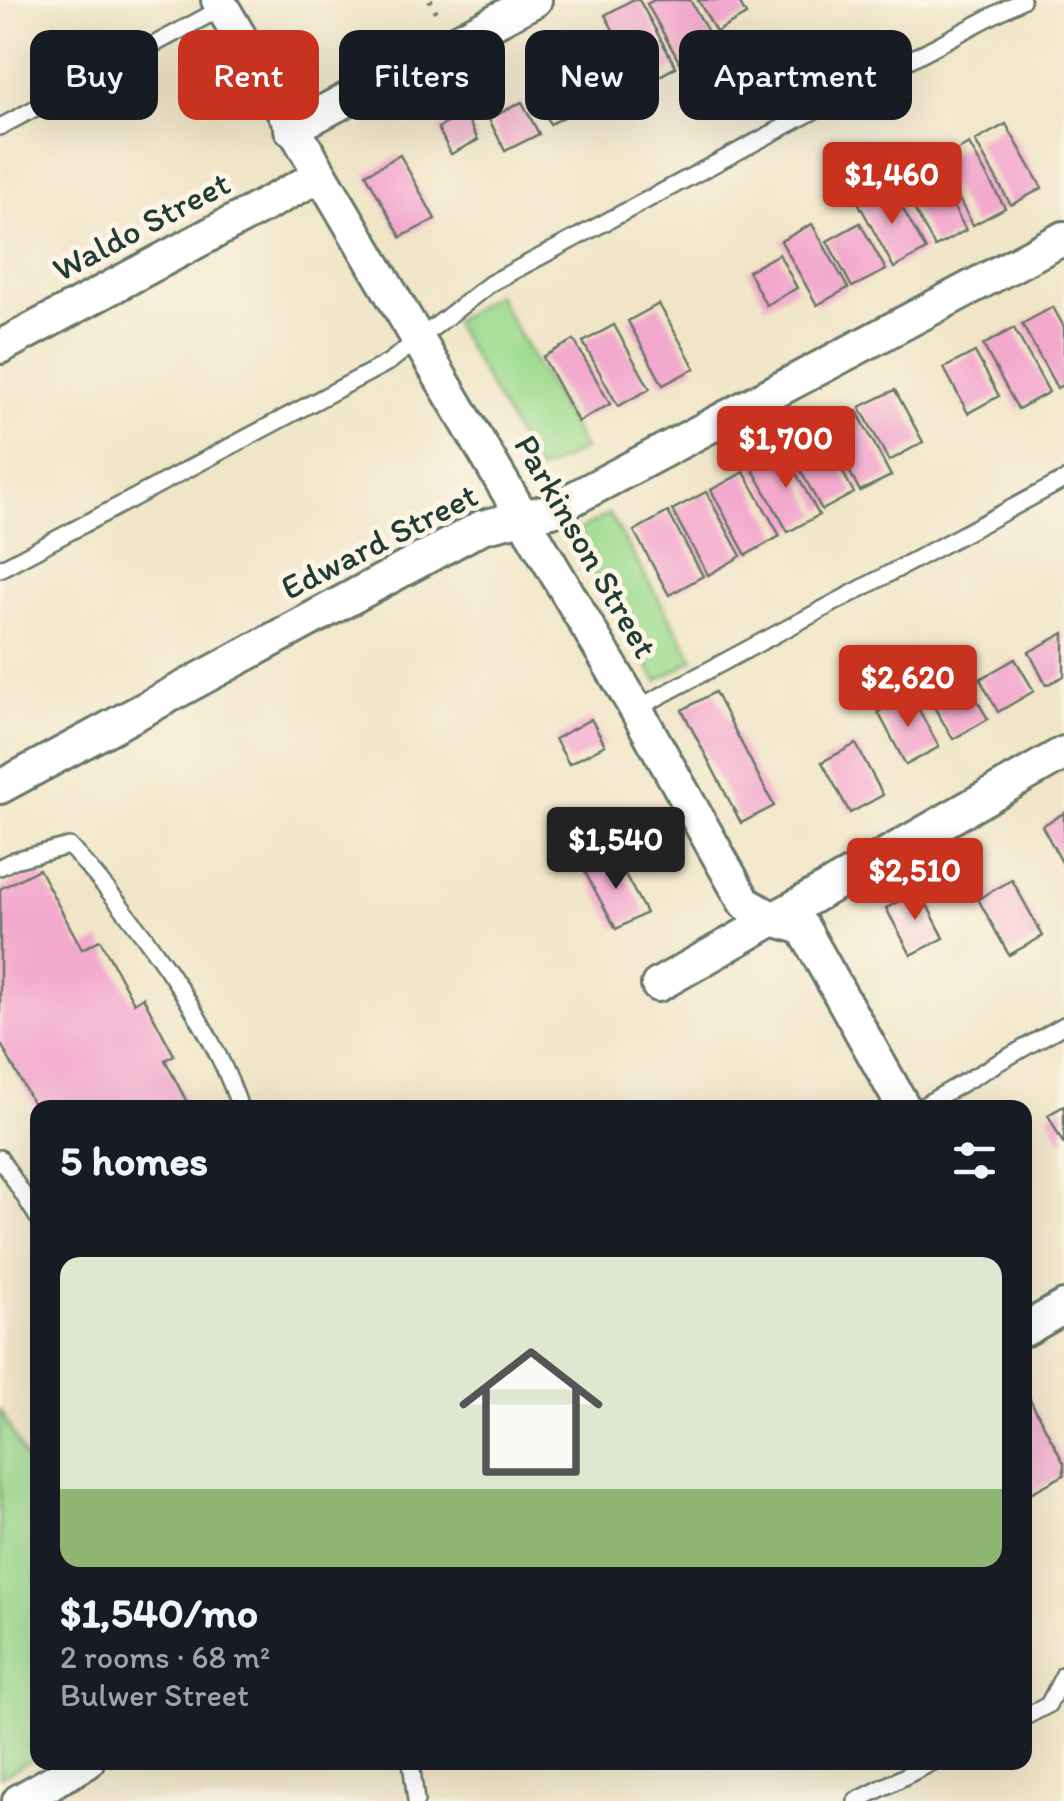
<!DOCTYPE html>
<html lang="en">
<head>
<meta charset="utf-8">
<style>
	:root { --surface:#171b24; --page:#242831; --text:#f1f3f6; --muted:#9ea1a6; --accent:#c8321e }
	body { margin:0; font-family:Itim,sans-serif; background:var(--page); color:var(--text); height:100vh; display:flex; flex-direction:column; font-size:38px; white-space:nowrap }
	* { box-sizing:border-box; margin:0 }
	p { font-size:32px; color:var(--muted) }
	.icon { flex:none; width:55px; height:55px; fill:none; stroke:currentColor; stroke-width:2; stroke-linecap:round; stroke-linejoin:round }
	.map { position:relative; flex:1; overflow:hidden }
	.side { position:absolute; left:30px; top:1100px; width:1002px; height:670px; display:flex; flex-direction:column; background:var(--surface); border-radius:20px; box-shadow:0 10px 40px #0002 }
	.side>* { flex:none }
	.guide { position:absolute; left:30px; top:30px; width:1005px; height:90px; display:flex; gap:20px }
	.price { position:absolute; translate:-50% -85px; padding:0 22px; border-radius:10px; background:var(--accent); color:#fff; font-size:32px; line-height:65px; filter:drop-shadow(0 2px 5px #0008) }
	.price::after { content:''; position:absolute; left:50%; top:60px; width:30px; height:22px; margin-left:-15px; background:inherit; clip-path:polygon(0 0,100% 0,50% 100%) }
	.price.selected { background:#222; color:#fff }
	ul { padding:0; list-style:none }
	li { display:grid; align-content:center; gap:20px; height:530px; padding:0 30px }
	li span { display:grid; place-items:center; height:310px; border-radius:20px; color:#555 }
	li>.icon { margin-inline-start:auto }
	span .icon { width:180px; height:180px; fill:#fffc; stroke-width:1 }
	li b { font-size:42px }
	h2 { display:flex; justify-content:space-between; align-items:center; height:120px; padding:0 30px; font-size:42px }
	.pill { padding:0 35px; border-radius:20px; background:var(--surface); box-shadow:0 10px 40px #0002; font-size:35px; line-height:90px }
	.pill.selected { background:var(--accent); color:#fff }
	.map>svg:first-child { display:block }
</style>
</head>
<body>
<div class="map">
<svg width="1064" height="1801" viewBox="0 0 1064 1801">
	<rect width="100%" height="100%" fill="#fcf5e5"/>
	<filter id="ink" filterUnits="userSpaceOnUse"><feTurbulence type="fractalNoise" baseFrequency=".01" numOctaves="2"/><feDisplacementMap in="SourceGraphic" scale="20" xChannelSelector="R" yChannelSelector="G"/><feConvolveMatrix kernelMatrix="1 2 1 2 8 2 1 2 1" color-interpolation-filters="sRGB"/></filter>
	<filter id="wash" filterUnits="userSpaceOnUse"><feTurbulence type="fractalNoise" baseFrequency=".0048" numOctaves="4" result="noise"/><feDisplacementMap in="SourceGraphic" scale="40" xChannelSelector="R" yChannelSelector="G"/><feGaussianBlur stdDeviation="2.25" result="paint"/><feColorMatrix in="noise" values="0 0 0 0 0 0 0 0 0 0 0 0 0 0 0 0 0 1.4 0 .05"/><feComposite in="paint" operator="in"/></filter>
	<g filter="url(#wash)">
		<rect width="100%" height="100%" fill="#f0e5c7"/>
		<g fill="#9edc90" stroke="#5e8c62" stroke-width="2.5">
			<path d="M496,294L584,449L538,472L453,322Z"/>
			<path d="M609,514L694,659L657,681L571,535Z"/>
			<path d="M0,1409L37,1482V1756L0,1777Z"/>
		</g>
		<g id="blocks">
			<g fill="#f3a9cd">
				<path d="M632,0H639L676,67L643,85L605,15Z"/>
				<path d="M654,0H690L720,53L685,72L647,4Z"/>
				<path d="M698,0H738L746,15L716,32Z"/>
				<path d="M571,58L594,102L550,124L531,89L548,81L543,72Z"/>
				<path d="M522,102L539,134L505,151L489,119Z"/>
				<path d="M465,114L478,140L451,154L438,128Z"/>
				<path d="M1006,124L1042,188L1011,205L975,141Z"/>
				<path d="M969,144L1005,208L973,225L938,161Z"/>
				<path d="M400,155L435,219L401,237L366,174Z"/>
				<path d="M931,166L966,230L935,247L900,183Z"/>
				<path d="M890,186L926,250L894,268L859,204Z"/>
				<path d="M860,223L886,270L852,287L827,241Z"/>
				<path d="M812,224L848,288L817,305L781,241Z"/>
				<path d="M779,254L797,288L766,305L748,271Z"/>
				<path d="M659,304L695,368L663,385L628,321Z"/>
				<path d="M1053,307L1064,327V384L1057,388L1022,324Z"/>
				<path d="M614,325L650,389L618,406L583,342Z"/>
				<path d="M1014,328L1049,392L1018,409L983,345Z"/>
				<path d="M574,340L610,404L578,422L543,357Z"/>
				<path d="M975,352L999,396L968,413L944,368Z"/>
				<path d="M895,390L923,442L889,461L860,407Z"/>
				<path d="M857,411L891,476L860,491L826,427Z"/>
				<path d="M827,443L854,493L822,510L795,460Z"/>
				<path d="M784,451L819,515L788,532L752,468Z"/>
				<path d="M744,472L780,536L746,555L711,490Z"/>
				<path d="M706,492L741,556L708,575L672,510Z"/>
				<path d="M668,512L703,576L669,595L634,531Z"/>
				<path d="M1064,633V676L1046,685L1029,652Z"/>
				<path d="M1015,659L1034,691L998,712L980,679Z"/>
				<path d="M969,687L988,719L953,739L934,707Z"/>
				<path d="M715,692L774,806L741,823L682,710Z"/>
				<path d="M911,695L939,747L906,765L878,712Z"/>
				<path d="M591,719L605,745L569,764L555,739Z"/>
				<path d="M856,744L883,795L850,813L822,762Z"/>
				<path d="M1064,813V866L1042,826Z"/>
				<path d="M615,856L646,913L616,929L585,872Z"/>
				<path d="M39,869L82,949L100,940L134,1003L143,997L174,1055L165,1060L190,1108H65L62,1102L52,1108H38V1113L0,1042V889Z"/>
				<path d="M1012,880L1043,936L1009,955L978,899Z"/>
				<path d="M920,891L944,938L911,955L886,908Z"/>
				<path d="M1064,1106V1145L1048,1115Z"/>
				<path d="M1025,1390L1064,1463V1475L1025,1496Z"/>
			</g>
		</g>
	</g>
	<g filter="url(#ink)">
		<use href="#blocks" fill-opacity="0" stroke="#687867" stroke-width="2.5"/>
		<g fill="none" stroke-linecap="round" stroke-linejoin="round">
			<defs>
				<g id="service">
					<path d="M0,127L222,8"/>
					<path d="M0,569L389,362L491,283L1022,0"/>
					<path d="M636,709L1064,480"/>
					<path d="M0,867L14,860L69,846C132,913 211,1020 240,1108"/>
					<path d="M919,1108L1064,1025"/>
					<path d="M0,1158L38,1218"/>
					<path d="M1025,1717L1048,1705L1064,1674"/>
					<path d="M411,1762L416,1801"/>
					<path d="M856,1801L933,1762"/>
				</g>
				<g id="minor">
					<path d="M218,0L636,709L745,903L773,919L803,928L904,1108"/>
					<path d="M291,129L535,0"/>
					<path d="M0,347L319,176"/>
					<path d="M0,787L482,527L552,510L1064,238"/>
					<path d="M658,985L1064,753"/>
					<path d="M1026,1329L1064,1307"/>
					<path d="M19,1801L87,1762"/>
				</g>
			</defs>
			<use href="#service" stroke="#687867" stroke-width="20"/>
			<use href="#minor" stroke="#687867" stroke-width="38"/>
			<path stroke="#687867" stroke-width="6" stroke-dasharray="2.5 8" stroke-linecap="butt" d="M430,0L438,16"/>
			<use href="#service" stroke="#fff" stroke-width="15"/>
			<use href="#minor" stroke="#fff" stroke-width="32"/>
		</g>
	</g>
	<g text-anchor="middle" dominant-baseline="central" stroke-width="10" stroke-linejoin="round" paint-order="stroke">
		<g font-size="35" fill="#1f3d34" stroke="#fcf5e5">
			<text transform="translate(141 226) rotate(-28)">Waldo Street</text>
			<text transform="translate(379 541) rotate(-27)">Edward Street</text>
			<text transform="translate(586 546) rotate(60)">Parkinson Street</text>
		</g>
	</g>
</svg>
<b class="price" style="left:892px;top:227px">$1,460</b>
<b class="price" style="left:786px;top:491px">$1,700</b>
<b class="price" style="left:908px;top:730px">$2,620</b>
<b class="price selected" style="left:616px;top:892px">$1,540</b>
<b class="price" style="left:915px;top:923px">$2,510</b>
<div class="guide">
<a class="pill">Buy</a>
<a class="pill selected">Rent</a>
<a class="pill">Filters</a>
<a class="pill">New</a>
<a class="pill">Apartment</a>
</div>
<section class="side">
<h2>5 homes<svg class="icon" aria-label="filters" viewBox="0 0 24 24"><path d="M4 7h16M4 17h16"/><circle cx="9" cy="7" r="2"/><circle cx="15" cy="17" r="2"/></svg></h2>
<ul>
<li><span style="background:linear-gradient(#dfe7d0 75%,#8fb573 0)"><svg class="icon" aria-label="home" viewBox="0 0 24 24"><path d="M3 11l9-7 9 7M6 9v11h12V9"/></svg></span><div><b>$1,540/mo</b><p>2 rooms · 68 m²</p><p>Bulwer Street</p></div></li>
</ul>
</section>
</div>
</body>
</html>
